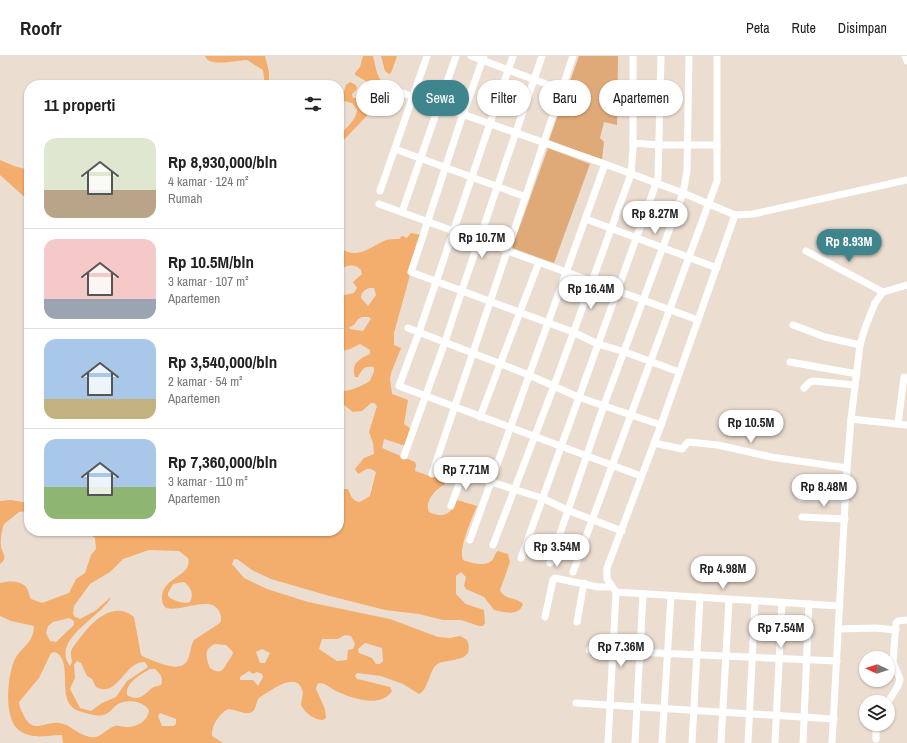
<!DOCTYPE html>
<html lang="id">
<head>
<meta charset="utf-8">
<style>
	:root { --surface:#fff; --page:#f2f2f2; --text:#222; --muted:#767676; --line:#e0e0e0; --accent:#3e858d }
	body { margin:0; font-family:"Archivo Narrow",sans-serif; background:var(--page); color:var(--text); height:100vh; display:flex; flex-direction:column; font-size:15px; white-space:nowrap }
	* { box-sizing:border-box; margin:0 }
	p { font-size:13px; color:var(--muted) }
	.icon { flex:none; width:22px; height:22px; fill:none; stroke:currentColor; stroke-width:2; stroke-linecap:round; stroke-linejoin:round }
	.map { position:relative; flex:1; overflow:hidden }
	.side { position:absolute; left:24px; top:24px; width:320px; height:456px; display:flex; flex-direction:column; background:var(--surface); border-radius:16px; box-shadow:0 1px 3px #0004 }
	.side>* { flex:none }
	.guide { position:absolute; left:356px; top:24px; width:380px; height:36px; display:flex; gap:8px }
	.needle { width:26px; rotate:274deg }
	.controls { position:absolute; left:859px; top:595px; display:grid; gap:8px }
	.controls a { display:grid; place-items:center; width:36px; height:36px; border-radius:50%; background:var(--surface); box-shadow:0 1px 3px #0004; font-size:20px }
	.price { position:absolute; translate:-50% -34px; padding:0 9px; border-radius:14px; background:#fff; color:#222; font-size:13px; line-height:26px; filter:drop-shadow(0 1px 2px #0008) }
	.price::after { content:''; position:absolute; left:50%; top:24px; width:12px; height:9px; margin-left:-6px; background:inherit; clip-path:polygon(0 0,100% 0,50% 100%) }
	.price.active { background:var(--accent); color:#fff }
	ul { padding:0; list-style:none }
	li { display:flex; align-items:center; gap:12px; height:100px; padding:0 20px }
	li+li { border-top:1px solid var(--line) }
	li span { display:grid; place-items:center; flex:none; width:112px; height:80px; border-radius:12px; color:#555 }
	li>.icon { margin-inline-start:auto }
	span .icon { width:48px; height:48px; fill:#fffc; stroke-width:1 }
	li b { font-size:17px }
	h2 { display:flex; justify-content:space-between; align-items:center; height:48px; padding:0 20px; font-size:17px }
	.pill { padding:0 14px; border-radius:18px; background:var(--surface); box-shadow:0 1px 3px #0004; font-size:14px; line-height:36px }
	.pill.active { background:var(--accent); color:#fff }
	header { display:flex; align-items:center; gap:24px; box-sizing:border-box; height:56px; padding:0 20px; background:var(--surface); border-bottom:1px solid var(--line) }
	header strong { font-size:19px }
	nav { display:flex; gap:22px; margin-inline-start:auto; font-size:14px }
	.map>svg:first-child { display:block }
</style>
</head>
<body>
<header>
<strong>Roofr</strong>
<nav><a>Peta</a><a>Rute</a><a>Disimpan</a></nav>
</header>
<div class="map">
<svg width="907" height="687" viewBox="0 0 907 687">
	<rect width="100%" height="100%" fill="#ecddd1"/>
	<g fill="#e0a978">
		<path d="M579,0H618L617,69L604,66L600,82L604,86L602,104L549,84Z"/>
		<path d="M548,92L590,108L554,207L512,192Z"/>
	</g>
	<g fill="#f3ad6c" fill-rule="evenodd">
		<path d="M205,0H265L269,16V29H265L263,14L247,4C237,4 209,12 205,0Z"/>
		<path d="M363,0H373L377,17L385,34L383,43L339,89C339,72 355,70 357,54L352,47L339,44V38H343L346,29L350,26L356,29L357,33L352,38L353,42C365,42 368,35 366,25L355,19V17L360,11Z"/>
		<path d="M381,0H397L391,17L389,18L385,15Z"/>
		<path d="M0,104L14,110L29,114V115L25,117L29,124V145L0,119Z"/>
		<path d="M411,177L421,179L394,277V289L401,292L391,317L390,323L392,338L408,344L404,368L411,373L406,390L384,383L382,392L415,406L416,409L415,415L444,425L445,428C436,433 424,445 429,456C444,463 451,458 457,444L477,450C472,462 458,493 463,504C471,507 487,512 493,503C495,500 495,497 498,495L508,498L510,506L500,534C504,544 516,541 523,548C519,561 504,556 494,554L484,541L466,533L464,530L466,521L461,516L456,520V538L466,548L484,554L485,567L483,570H479L461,564H443L419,558L385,554L326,539L271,523L252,514L237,503H234L232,508L244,522L267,533L308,546L390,563L438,581L450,582L460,580L467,584C477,609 444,601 436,609C429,616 428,634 419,638L403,628L381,620L357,617L355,620L357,623L362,624L390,631L392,635C381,653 351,642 336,635C330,632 326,627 319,627L317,629L316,633L325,653L326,662L323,664C314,664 305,657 301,649L303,636C297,613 271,635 260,641C256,645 257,648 255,652C251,663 236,653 228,653C219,658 211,670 212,680L223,687H63L62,679C47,679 34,684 20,675C3,665 7,619 15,603C23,589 33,588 34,570L11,565L0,560V527C8,525 20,524 26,531C29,535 29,540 31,543L42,547L69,537L76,523L85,517L91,499L96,493L95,482L85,475L107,478L116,475H142L147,477L159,475H243L246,480H250L253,475H339V436L344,433H348C351,440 352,445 360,446L370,440L376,416C367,409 365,415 358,418L355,413L364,402L374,398L373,387L369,376L377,350L374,347H371L362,355L353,356L339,345V335C349,336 362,330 370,325L374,315V311C364,310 363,312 358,321H355C351,307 359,303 370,298V294L360,288L350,293L339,296V240L354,237L357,232L353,226L362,218L361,214C355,207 346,209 339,214V191C356,205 370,191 386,184C390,183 395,183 399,183L402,180L407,182ZM369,232H374L376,239L368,250L361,242C361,237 364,234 369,232ZM362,261H369L371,263L363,275L350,273L349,271L354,269L358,263ZM149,494L179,495L188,502C193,520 164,520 162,540C162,545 162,548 166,552C181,556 211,539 219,555C221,559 222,563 220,567L194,584C190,590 191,599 187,605C179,618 155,605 144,601L141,599L134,561C113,544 92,566 80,582C77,586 73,590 71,595C70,601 74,605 70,610C50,583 102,561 111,541L95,555L80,563L75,561L73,558L74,550L90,528L110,516L123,503ZM184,526C191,531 194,538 190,546C183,548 173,545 168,540V537L173,528ZM69,562L74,565V569L56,586L50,585L46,577L48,570L53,566ZM345,579L351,580L355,588L353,593L348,594L347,604L337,605L319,593L322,583H338ZM365,587L382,592L383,605L380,608H376L372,602L359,597L358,593ZM215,588L226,589L233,596C233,599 231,601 229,604C223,613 222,620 210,612C206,602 203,593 215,588ZM262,593L270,597L265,607H260L256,596ZM55,596C75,605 54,647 79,655C86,657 97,661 103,659C110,658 113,651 118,648C128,643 143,645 149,654C148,665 137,671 127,671C123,671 118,669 115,670C105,673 101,683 90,681C78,679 70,668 59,667C44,665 34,679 24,660C22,655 19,651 19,646L39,622L51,597ZM77,605L81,607L87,620L92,623L96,631C118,643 124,605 145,606L148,611L127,625L116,641L102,647L91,655L80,652L70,633L75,622L74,609ZM150,613H155C160,617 164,623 161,629C158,630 155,630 152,632C144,639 139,646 127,639C125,627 141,618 150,613ZM249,615L253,618L257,616L262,618L263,621L258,630L253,624H240V621ZM160,657L176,663V668L174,670H162L158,660Z"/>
		<path d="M11,444L29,447V455L19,456L4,468C2,473 0,485 1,491C3,498 8,502 0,508V445Z"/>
	</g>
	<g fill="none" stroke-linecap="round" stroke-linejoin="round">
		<g stroke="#fff" stroke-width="7">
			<path d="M471,0L562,34"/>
			<path d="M484,0L463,58L411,216L573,276L598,288L625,296L679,316"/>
			<path d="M513,0L419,276L399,330L641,420"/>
			<path d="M905,0L907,5"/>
			<path d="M388,32L605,108L683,137L735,159L753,158L907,124"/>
			<path d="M633,87L659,89H717"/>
			<path d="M395,93L526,141"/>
			<path d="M380,135L427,0"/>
			<path d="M379,148L698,264"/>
			<path d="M402,156L456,0"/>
			<path d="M735,159L661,369L607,512V523L616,536L840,550"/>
			<path d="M586,163L717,212"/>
			<path d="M806,195L883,236"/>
			<path d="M793,269L825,281L860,289"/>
			<path d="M408,272L529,319L578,341L661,369"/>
			<path d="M790,306L857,318"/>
			<path d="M804,332L810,326L814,325L855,329"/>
			<path d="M480,361L539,206"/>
			<path d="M851,363L907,369"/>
			<path d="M898,368L904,321"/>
			<path d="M654,387L682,393L688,386L718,389L771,401L847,412"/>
			<path d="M404,400L445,286L462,234L542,0"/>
			<path d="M437,405L491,426L542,442L567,454L622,475"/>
			<path d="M432,418L573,0"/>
			<path d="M801,442H846"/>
			<path d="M451,450L464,414"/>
			<path d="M802,461L845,463"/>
			<path d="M470,484L605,108"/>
			<path d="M493,489L554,330L631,118L633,93V0"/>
			<path d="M521,502L658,122L661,0"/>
			<path d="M550,507L604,349L683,137L687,115L689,0"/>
			<path d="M573,516L717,125V0"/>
			<path d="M545,561L553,524L555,522L598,531H612"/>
			<path d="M577,566L584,527"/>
			<path d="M838,573L876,572L896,574"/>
			<path d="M589,594L837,605"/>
			<path d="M888,646L898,630L900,623L893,606L896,567L898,565L907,564"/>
			<path d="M576,647L834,663"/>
			<path d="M876,683V668"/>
			<path d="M608,687L616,536"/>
			<path d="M635,687L643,538"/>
			<path d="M662,687L671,540"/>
			<path d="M692,687L700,541"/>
			<path d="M721,687L729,544"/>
			<path d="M748,687L755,546"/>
			<path d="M775,687L782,547"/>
			<path d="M803,687L809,548"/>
			<path d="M832,687L847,412L851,363L860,289L865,272L875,247L883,236L907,229"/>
		</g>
	</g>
</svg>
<div class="controls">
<a><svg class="needle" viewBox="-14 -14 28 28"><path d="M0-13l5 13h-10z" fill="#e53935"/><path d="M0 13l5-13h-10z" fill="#767676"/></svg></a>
<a><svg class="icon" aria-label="layers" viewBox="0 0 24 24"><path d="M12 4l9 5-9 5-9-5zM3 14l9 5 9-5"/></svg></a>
</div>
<b class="price" style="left:655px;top:179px">Rp 8.27M</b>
<b class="price" style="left:482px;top:203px">Rp 10.7M</b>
<b class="price active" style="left:849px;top:207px">Rp 8.93M</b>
<b class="price" style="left:591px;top:254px">Rp 16.4M</b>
<b class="price" style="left:751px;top:388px">Rp 10.5M</b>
<b class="price" style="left:466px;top:435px">Rp 7.71M</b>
<b class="price" style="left:824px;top:452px">Rp 8.48M</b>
<b class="price" style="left:557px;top:512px">Rp 3.54M</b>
<b class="price" style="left:723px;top:534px">Rp 4.98M</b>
<b class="price" style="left:781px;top:593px">Rp 7.54M</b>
<b class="price" style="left:621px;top:612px">Rp 7.36M</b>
<div class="guide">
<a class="pill">Beli</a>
<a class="pill active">Sewa</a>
<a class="pill">Filter</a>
<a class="pill">Baru</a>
<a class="pill">Apartemen</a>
</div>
<section class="side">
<h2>11 properti<svg class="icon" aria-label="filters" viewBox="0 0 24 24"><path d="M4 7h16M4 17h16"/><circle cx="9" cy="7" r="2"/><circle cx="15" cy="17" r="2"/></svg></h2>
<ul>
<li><span style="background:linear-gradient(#dfe7d0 65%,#b9a48a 0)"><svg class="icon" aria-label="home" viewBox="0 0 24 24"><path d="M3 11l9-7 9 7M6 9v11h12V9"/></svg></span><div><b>Rp 8,930,000/bln</b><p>4 kamar · 124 m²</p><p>Rumah</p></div></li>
<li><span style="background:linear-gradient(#f6c9c9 75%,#9aa5b1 0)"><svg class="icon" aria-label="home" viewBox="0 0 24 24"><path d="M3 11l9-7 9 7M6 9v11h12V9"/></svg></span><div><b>Rp 10.5M/bln</b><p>3 kamar · 107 m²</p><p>Apartemen</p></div></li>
<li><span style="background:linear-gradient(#a9c7e8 75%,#c2b280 0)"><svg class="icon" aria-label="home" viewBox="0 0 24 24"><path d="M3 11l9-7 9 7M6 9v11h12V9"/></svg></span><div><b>Rp 3,540,000/bln</b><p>2 kamar · 54 m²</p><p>Apartemen</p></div></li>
<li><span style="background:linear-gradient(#a9c7e8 60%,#8fb573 0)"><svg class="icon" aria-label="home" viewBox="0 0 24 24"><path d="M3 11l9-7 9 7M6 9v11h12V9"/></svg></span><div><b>Rp 7,360,000/bln</b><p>3 kamar · 110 m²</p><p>Apartemen</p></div></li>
</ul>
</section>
</div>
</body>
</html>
